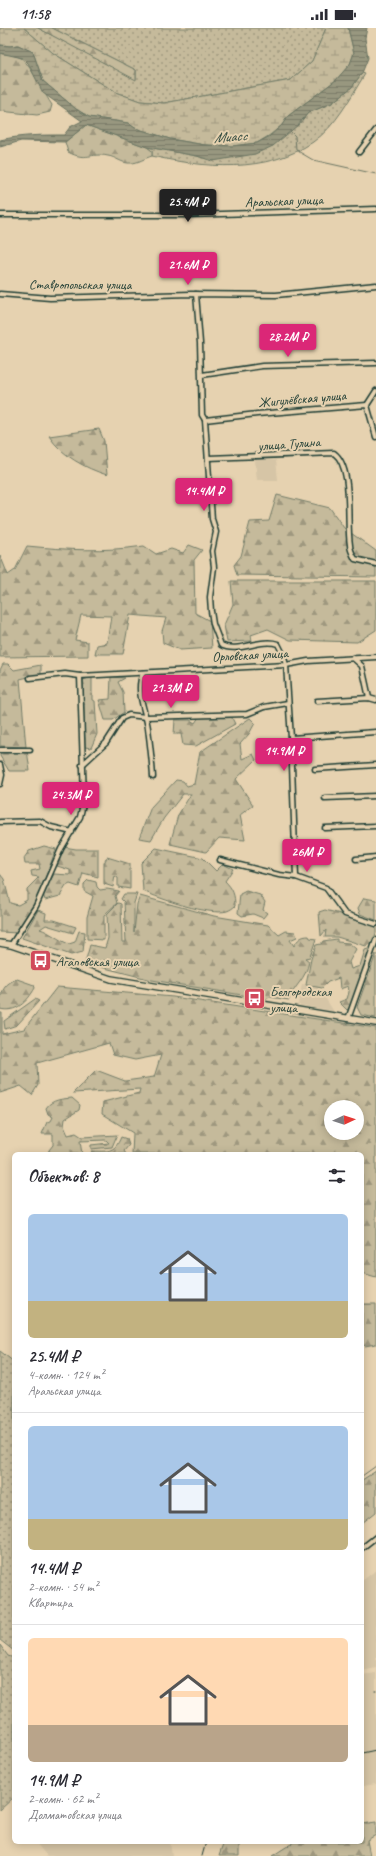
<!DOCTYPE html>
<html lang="ru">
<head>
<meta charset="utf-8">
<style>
	:root { --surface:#fff; --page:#f2f2f3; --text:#2b2b33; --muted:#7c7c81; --line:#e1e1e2; --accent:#db2777 }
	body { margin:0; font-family:Caveat,sans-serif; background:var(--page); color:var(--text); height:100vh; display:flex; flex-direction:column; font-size:15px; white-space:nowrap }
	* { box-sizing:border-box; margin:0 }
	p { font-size:13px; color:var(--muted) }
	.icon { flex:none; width:22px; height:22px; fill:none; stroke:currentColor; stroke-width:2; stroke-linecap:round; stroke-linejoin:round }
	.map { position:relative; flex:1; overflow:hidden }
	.sheet { position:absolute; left:12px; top:1124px; width:352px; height:692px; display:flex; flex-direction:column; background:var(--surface); border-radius:6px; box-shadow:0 2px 10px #0003 }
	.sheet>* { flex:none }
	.needle { width:26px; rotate:87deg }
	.buttons { position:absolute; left:324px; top:1072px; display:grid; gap:8px }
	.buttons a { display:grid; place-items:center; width:40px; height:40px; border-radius:50%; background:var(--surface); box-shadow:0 2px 10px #0003; font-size:20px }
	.price { position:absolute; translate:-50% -34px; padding:0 9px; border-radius:4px; background:var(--accent); color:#fff; font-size:13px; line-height:26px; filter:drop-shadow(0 1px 2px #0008) }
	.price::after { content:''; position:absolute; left:50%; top:24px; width:12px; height:9px; margin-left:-6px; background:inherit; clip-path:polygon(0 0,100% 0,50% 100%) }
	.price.on { background:#222; color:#fff }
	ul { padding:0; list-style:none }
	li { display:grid; align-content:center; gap:8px; height:212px; padding:0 16px }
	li+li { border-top:1px solid var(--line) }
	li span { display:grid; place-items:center; height:124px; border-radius:6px; color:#555 }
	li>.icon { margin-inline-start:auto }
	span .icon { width:72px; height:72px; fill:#fffc; stroke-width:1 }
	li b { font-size:17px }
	h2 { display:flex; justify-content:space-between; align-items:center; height:48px; padding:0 16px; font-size:17px }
	.status { display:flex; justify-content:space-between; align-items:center; height:28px; padding:0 20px; background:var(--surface); direction:ltr }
	.status svg { height:11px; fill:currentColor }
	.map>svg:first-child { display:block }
</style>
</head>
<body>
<div class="status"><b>11:58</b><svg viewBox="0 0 49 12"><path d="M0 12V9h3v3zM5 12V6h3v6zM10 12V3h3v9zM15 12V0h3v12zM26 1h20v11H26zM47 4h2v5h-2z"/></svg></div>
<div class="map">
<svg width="376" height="1828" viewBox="0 0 376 1828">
	<defs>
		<pattern id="green-dots" width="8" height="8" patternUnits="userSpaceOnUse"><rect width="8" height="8" fill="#c5ba9b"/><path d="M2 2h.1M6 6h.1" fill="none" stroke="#9f987f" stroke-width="1.8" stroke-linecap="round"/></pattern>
		<pattern id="forest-firs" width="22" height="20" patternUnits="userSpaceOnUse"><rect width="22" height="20" fill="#c5ba9b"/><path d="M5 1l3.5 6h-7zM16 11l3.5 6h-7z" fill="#9f987f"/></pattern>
		<pattern id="wetland-marsh" width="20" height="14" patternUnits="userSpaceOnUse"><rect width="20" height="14" fill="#c5ba9b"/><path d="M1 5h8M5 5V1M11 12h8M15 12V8" fill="none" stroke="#9f987f"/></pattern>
		<pattern id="water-rules" width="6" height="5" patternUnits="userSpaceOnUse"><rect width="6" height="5" fill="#98977f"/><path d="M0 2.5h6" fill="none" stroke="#7b7c69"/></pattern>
	</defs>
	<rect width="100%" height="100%" fill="#e6d2b0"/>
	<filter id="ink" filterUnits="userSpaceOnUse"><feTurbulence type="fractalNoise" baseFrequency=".025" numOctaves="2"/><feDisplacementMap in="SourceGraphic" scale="8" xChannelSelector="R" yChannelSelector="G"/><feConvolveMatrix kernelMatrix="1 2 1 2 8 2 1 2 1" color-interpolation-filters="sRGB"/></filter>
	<g filter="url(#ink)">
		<g fill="#d6c5a6">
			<path d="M255,432H276L278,452H257Z"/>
			<path d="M302,956L318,958L334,984L298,977Z"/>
			<path d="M376,1542V1640L362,1643V1553Z"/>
			<path d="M376,1645V1756L362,1758V1647Z"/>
			<path d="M35,1814H170L172,1828H47Z"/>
		</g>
		<g fill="url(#green-dots)" stroke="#727c68">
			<path d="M24,0H38L136,51V42L52,0H326L312,33L291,52L164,75L140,73L115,64L53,25Z"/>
			<path d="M362,45L365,46C350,70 336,98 313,114C266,146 204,140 152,128V123L147,119L197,128L213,133L298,97L308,85L332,75L352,59Z"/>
			<path d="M0,1323L14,1334V1623L0,1612Z"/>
			<path d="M0,1617L8,1628L14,1630V1769L0,1782Z"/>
		</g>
		<g fill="url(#forest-firs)" stroke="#727c68" fill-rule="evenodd">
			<path d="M38,0H52L136,42V52Z"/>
			<path d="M0,25C7,26 15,27 21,30C28,33 45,67 52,77L50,84L37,87L0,83Z"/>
			<path d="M86,97L147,119L152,123V128C145,130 138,135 131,135C122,136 116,129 108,128C90,124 87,134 68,124L65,114Z"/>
			<path d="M99,401L104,413L107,447C85,440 62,428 49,408Z"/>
			<path d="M277,467L330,480L344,500L376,523V549L237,547L234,537L241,528L250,494L269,493Z"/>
			<path d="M189,517L202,522L194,532L195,585L210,593L212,620L180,622L163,615L162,603L166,590L130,587L123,626H95L97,617L107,615L111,588L81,587L75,612L88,614V628L0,629V527L8,547L15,542L27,518C68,522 103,524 144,518L156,526L171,521L183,525Z"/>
			<path d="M231,553H376V602L357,614L290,612L268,601L251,607L252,613L227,614L224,597L233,576Z"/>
			<path d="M3,636H8L14,642L41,637V646L20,651L26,719L0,718V642Z"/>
			<path d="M92,649V672L95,673L97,706L91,720L85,719L83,652Z"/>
			<path d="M111,649L125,650L118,654L123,664L124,684L113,692H105L99,672L110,671Z"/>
			<path d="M231,688L235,696L196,718L183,717L181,706H174L175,692H190L195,695L199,689Z"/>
			<path d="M250,690L255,695L249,706L240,716L242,731L253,726L256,732L236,751L253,777L240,787L245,812L219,810L206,824L170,816L178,787L191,766H183L164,790L151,812L139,810L151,779L176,752L183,753L187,758L194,756L200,724Z"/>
			<path d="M27,722L30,743H9L0,728V723Z"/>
			<path d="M44,818L56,821L36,875L17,905L0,904V846L4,851L10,875L18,877L27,872V861L39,849L32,848L31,843L40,841L39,836H25L24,830L29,823Z"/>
			<path d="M64,819L76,821H98V849L83,845L79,859L70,856L66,858L60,868L45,872L43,866L54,846L70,847V842L57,838Z"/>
			<path d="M156,820L203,830L216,843L223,836L233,841L225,853C233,861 235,867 235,878C233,880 230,882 227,883C210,888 160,871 143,863L141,835Z"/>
			<path d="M107,829L130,836V861L118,859V850L115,848L113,859L104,856V835Z"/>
			<path d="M88,852L96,854L97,859L100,862L107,861L119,863L115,868L117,875L104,887V912L87,911V889L93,868L84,863V856Z"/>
			<path d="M246,863L260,867L265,874L263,882L267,885L263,890L253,886L242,888L238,885L240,866Z"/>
			<path d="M124,866H137L134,875V904L137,876L140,868L214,888L268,897L279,907L286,903L295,904L297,909L290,912L294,918C298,911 301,908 309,908L310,910L316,911L310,929L305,930L309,933C306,952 294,957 289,972L270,969L266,971L152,952L85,935L90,917L105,920L108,910L107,886L118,875L121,876L122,914H126L124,874L121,871Z"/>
			<path d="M364,870L376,872V892L360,886L358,880Z"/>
			<path d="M38,882L46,885L45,892H54L76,899L73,905L46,897L40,901C50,904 58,912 69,916L75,914L79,903L85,904L83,924L71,927L22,910Z"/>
			<path d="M325,882L376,895V905L373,915L366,918L337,909H325L326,902L321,908L319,884Z"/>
			<path d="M337,911V914L349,915L356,921L349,934L351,941L360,938L365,922L371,920L352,977L347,982L339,974L347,971L349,964L348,958L340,961L339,950L328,954L322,960L306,957L311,931L316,917L321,916L323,913Z"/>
			<path d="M376,926V990L361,987L357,979Z"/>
			<path d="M17,951L34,957L35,960C27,974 16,985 0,981C0,967 2,956 17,951Z"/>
			<path d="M57,959L173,969L376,1000V1249L362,1245V1126H132L133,1105L102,1086L103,1074L139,1065L140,1061L73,1065L96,1042L125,1053L154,1049L161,1027L135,1032L113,1027L109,1015L37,1035L38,1057L32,1067L21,1058L0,1065V985H2V1006L24,1001ZM331,1079H357V1105H331Z"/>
			<path d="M35,971L39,973L17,997L5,1001L4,993Z"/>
			<path d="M72,1070L80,1077L79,1082L65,1091L64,1098L68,1107L76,1105L82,1109L117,1107L112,1119L91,1121V1117L109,1115L106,1112L80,1113L82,1126H48L49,1122L53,1117V1106H42L47,1094L51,1093L53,1089L48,1086L46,1080C52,1071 63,1071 72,1070Z"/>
			<path d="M121,1109L127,1111L129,1117L124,1123L126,1126H93L91,1123C107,1123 114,1126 121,1109Z"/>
			<path d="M362,1276H376V1316L365,1318L362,1315Z"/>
			<path d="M376,1443V1484L362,1495V1452Z"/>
			<path d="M376,1794V1807L367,1812L370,1828H272L294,1814H362V1796Z"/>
			<path d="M224,1814H239V1828H219Z"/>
		</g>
		<path fill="url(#wetland-marsh)" stroke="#727c68" d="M0,0H24L53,25L115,64L140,73L164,75L291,52L312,33L326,0H348L354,25L350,36L336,52L288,88L282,97L270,107L257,115L232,118L205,117L170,111L135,100L128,95L89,89L76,81L43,53L33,24L18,17L10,18L0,17Z"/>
		<path fill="url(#water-rules)" stroke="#687361" d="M348,0H367L365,10L368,30L362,45L352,59L332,75L308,85L298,97L273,118L255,126L213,133L197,128L147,119L86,97L65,114L21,113L0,119V112C22,107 42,107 64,107L70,99L82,93L43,65L28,35L23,30L0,25V17L10,18L18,17L33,24L43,53L76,81L89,89L128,95L135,100L170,111L205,117L232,118L257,115L270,108L282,97L288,88L336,52L350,36L354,25Z"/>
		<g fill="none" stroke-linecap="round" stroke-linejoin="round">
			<g stroke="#687361" stroke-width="1">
				<path d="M290,103L295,108L296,122L313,132L376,146"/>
				<path d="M362,1448L376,1438"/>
			</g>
			<defs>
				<g id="minor">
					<path d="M359,124L376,102"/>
					<path d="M0,187H189L376,181"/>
					<path d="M0,266L50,270L191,266L276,267L376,257"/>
					<path d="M196,266L200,315L202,387L205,392L212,491L216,504L212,523L214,539L210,569L211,583L213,596L221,617C238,626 259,610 278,616L283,626L286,637L291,710L296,849"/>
					<path d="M202,347L262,338L376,335"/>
					<path d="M367,377L376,363"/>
					<path d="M205,392L257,386L367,377L376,409"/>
					<path d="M208,430L334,425C354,440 346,494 350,517C350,522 353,527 355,531L376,536"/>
					<path d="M353,630L362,638L369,670"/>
					<path d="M143,645C135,663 145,681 148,700C150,716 152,732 153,749"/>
					<path d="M30,650L65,646L80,648L286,637L308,633L376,629"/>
					<path d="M317,673L369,670L376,672"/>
					<path d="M291,710L376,704"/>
					<path d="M0,722H30"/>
					<path d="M0,737L2,747L0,756"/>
					<path d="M82,737L106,715L122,690L129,687L146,689L247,686L264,679L288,675"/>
					<path d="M315,741L376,737"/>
					<path d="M325,770L376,768"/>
					<path d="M0,794L40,793L51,799L72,804"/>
					<path d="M325,800L376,798"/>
					<path d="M356,831L376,829"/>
					<path d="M220,832L279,847L296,849L326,860L345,886L376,896"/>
					<path d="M11,917L36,878L61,821L80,789L84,772L80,648"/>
					<path d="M348,991L376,912"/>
					<path d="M362,1520L376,1509"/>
				</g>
				<path id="major" d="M0,915L11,917L111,951L376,995"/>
			</defs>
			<use href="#minor" stroke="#1f3d34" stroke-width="7"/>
			<use href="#major" stroke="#1f3d34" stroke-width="8"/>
			<use href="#minor" stroke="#e6d2b0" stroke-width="4"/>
			<use href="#major" stroke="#e6d2b0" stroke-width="5.5"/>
			<g stroke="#1f3d34" stroke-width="1">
				<path d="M375,1663H376"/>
				<path d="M362,1725L376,1722"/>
				<path d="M202,1828L206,1814"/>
			</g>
		</g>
	</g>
	<defs>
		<symbol id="bus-square" viewBox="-11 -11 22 22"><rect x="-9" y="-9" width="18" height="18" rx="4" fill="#d1495b" stroke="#e6d2b0"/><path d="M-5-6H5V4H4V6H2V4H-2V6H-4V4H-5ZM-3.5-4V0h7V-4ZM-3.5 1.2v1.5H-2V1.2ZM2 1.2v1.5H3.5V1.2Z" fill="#fff"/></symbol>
	</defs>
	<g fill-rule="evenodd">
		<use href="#bus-square" x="28" y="920" width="25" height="25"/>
		<use href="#bus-square" x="242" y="958" width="25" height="25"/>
	</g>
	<g text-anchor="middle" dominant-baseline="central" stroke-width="4" stroke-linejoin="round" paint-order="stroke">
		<g font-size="14" fill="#1f3d34" stroke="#e6d2b0">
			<text transform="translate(284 173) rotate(-2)">Аральская улица</text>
			<text x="80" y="256">Ставропольская улица</text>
			<text transform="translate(302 371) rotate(-5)">Жигулёвская улица</text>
			<text transform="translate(289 416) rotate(-4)">улица Тулина</text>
			<text transform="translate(250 627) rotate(-3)">Орловская улица</text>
		</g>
		<g font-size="14" fill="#1f3d34" stroke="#e6d2b0" text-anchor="start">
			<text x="56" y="933">Агаповская улица</text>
			<text x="270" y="963">Белгородская<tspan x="270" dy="16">улица</tspan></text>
		</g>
		<g font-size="15" font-style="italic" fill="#314a3f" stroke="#e6d2b0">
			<text transform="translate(230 109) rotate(-4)">Миасс</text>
		</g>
	</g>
</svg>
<div class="buttons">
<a><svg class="needle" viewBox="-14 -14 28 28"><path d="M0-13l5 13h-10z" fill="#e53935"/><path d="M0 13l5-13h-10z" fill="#7c7c81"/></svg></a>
</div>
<b class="price on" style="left:188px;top:195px">25.4M ₽</b>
<b class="price" style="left:188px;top:258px">21.6M ₽</b>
<b class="price" style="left:288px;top:330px">28.2M ₽</b>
<b class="price" style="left:204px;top:484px">14.4M ₽</b>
<b class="price" style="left:171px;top:681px">21.3M ₽</b>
<b class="price" style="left:284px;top:744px">14.9M ₽</b>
<b class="price" style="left:71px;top:788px">24.3M ₽</b>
<b class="price" style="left:307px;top:845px">26M ₽</b>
<section class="sheet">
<h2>Объектов: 8<svg class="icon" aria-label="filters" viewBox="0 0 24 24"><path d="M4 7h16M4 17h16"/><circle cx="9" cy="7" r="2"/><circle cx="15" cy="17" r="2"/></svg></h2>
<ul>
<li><span style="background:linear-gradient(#a9c7e8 70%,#c2b280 0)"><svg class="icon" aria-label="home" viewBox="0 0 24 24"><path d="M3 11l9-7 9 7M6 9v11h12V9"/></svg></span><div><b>25.4M ₽</b><p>4-комн. · 124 m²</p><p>Аральская улица</p></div></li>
<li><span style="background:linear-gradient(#a9c7e8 75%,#c2b280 0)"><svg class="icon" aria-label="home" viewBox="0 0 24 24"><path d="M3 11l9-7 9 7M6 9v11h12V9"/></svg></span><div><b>14.4M ₽</b><p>2-комн. · 54 m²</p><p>Квартира</p></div></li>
<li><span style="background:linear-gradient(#ffd9b3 70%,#b9a48a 0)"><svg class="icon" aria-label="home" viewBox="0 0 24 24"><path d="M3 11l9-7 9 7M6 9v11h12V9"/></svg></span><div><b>14.9M ₽</b><p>2-комн. · 62 m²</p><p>Долматовская улица</p></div></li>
</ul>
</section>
</div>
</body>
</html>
